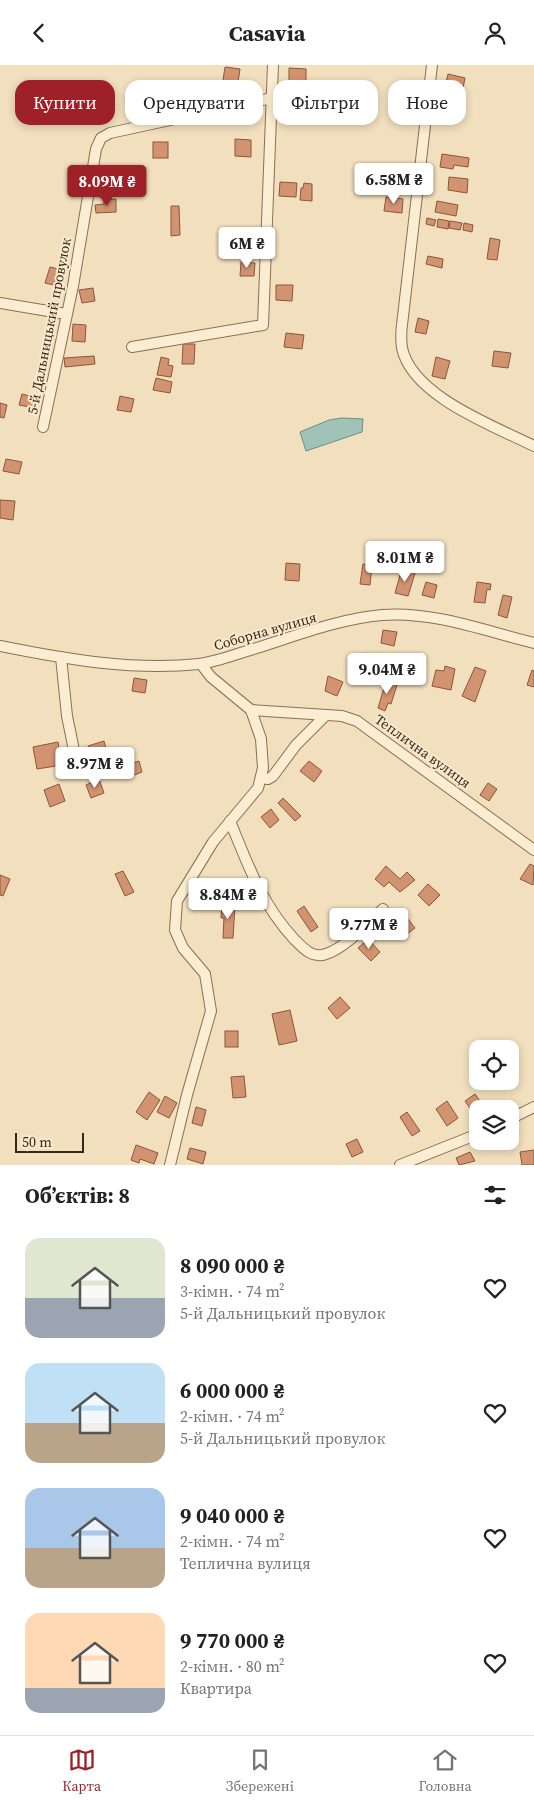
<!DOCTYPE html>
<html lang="uk">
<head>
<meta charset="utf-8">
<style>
	:root { --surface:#fff; --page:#f2f2f2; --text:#222; --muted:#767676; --line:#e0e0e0; --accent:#9d2127 }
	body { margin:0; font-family:"Source Serif 4",serif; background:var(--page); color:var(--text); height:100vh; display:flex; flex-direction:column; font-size:19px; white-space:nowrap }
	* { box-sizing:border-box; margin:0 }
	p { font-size:16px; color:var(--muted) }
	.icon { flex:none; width:28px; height:28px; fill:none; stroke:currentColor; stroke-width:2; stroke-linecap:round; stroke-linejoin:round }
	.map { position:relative; height:1100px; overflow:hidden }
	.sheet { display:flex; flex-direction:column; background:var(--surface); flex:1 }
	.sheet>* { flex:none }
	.top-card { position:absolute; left:15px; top:15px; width:505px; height:45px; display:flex; gap:10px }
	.controls { position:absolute; left:469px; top:975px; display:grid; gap:10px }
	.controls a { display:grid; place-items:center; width:50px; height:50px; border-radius:10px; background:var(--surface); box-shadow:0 2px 8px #0003; font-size:25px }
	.scale { position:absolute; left:15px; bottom:12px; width:69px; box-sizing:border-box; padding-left:5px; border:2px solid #38281b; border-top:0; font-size:14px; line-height:18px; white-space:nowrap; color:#38281b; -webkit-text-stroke:4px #f8e9cd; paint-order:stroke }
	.price { position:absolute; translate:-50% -42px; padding:0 11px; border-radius:5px; background:#fff; color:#222; font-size:16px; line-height:32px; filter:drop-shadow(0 1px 2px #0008) }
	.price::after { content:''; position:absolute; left:50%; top:30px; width:15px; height:11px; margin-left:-8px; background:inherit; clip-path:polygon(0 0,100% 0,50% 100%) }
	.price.active { background:var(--accent); color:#fff }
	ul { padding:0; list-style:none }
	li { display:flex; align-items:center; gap:15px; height:125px; padding:0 25px }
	li span { display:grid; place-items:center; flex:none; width:140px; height:100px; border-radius:15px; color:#555 }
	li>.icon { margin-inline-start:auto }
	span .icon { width:60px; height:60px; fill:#fffc; stroke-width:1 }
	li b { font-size:21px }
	h2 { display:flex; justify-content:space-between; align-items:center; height:60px; padding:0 25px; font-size:21px }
	.pill { padding:0 18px; border-radius:15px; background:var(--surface); box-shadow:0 2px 8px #0003; font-size:18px; line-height:45px }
	.pill.active { background:var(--accent); color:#fff }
	header { display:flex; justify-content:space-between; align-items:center; height:65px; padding:0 25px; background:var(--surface); font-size:22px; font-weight:700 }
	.tab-bar { display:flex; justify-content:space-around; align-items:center; height:70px; border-top:1px solid var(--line); background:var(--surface); font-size:14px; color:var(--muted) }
	.tab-bar a { display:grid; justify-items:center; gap:2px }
	.tab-bar .active { color:var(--accent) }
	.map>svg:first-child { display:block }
</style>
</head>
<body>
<header><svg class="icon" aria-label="back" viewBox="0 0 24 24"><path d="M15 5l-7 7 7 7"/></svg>Casavia<svg class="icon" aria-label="person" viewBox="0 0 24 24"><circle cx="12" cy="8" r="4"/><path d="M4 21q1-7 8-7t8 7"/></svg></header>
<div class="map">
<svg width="534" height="1100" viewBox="0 0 534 1100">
	<rect width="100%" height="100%" fill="#f1dfbd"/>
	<path fill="#a1c2b7" stroke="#689084" d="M342,353L363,354L362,367L306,386L300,367L329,355Z"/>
	<g fill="#d29470" stroke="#8b5639">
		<path d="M225,2L240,4L237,24L222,22Z"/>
		<path d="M289,3L306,4V21L289,20Z"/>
		<path d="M448,9L465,13L462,28L449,26L450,23L445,22Z"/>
		<path d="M167,23L169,38L155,40L153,25Z"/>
		<path d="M288,41L303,42L302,59L287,58Z"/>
		<path d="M235,74L251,75V92L235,91Z"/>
		<rect x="153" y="77" width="15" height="16"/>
		<path d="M442,89L469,93L468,102L454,100L453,104L440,102Z"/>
		<path d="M100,111L108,112L107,119L110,120L104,133L96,131Z"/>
		<path d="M449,112L468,114L467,128L448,125Z"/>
		<path d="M280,117L297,118L296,132L279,131Z"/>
		<path d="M304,118L312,119V136L300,135L301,123H303Z"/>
		<path d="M386,132L403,134L402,148L384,146Z"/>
		<path d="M116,134V147L96,148L95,140L104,139V135Z"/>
		<path d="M437,136L458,140L456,151L435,147Z"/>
		<path d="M171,141H179L180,170L171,171Z"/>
		<path d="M427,153L436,155L434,161L426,159Z"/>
		<path d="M438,154L449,156L448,164L437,162Z"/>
		<path d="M450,156L462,158L460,165L449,163Z"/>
		<path d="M464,158L473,160L472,167L463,165Z"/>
		<path d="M239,169H248L247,186H238Z"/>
		<path d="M490,173L500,175L497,195L487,194Z"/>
		<path d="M428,191L443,194L442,203L426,199Z"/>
		<path d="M241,197L255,198L254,211H240Z"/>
		<path d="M50,202L63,205L60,217L55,216L54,220L45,218Z"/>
		<path d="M276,220H293L292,236L276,235Z"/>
		<path d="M93,223L95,236L82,238L79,225Z"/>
		<path d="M418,253L429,256L426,269L415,267Z"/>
		<path d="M73,259L86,260L85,277L72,276Z"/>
		<path d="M286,268L304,270L302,284L284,282Z"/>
		<path d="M183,279H195L194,299H182Z"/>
		<path d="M494,286L511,288L508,303L492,301Z"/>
		<path d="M94,291L95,299L65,302L64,293Z"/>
		<path d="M161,292L169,294L168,300L173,301L171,312L157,310Z"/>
		<path d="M436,292L450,296L445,314L432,311Z"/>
		<path d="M156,313L172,317L170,328L153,325Z"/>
		<path d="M22,329L37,333L35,343L19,340Z"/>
		<path d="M120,331L134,334L131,347L117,345Z"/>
		<path d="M0,338L7,340L4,353L0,352Z"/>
		<path d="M6,394L22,397L19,409L3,406Z"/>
		<path d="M0,435L15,436L13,455L0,453Z"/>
		<path d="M286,498L300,499L299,516L285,515Z"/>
		<path d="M363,499L372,500L370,520L360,519Z"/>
		<path d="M410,504L416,505L408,531L395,528L401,507L408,509Z"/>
		<path d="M426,517L437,520L434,533L422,530Z"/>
		<path d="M477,517L491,519L490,525L487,524L485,538L474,537Z"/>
		<path d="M503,530L512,532L507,553L498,550Z"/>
		<path d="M383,565L397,567L394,581L381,578Z"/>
		<path d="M366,588L380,593L376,608L361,603Z"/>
		<path d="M445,601L455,604L451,625L432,621L436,605L444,606Z"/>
		<path d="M475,602L486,606L475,637L462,631Z"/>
		<path d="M532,605L534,606V622L527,620Z"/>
		<path d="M328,611L343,617L337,631L325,626Z"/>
		<path d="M134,613L147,615L145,628L132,626Z"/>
		<path d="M386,616L397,620L391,639L388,638L385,646L378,643Z"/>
		<path d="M104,676L108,691L93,696L88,681Z"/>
		<path d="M58,677L62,700L37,704L33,682Z"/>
		<path d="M139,696L142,707L129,712L126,700Z"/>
		<path d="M309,696L322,706L314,717L300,706Z"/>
		<path d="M99,714L104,728L91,733L86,720Z"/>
		<path d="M488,718L497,724L489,736L480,730Z"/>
		<path d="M59,719L65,736L50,742L44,725Z"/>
		<path d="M283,733L301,751L295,756L278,738Z"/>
		<path d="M271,744L279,755L270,763L261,752Z"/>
		<path d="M530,799L534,801L533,820L520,814Z"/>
		<path d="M386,801L400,814L407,807L415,815L400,827L389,817L384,822L375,814Z"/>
		<path d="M123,806L134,827L125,831L115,809Z"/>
		<path d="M0,810L10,814L3,831L0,830Z"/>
		<path d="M428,819L440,830L429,841L418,830Z"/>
		<path d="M222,839L235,840L233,873H223L224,853H221Z"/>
		<path d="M304,841L318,862L311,867L297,846Z"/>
		<path d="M403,853L405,856L408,854L415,863L402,873L392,862Z"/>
		<path d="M368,874L380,887L371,896L358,883Z"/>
		<path d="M340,932L350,943L337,954L328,943Z"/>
		<path d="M290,945L297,976L279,980L272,949Z"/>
		<rect x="225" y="966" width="13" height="16"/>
		<path d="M244,1011L246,1032L233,1033L231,1012Z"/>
		<path d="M149,1027L160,1035L147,1055L136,1047Z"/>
		<path d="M475,1029L484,1042L478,1044L474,1049L465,1036Z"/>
		<path d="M165,1031L177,1038L169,1053L157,1047Z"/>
		<path d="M447,1036L458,1053L447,1061L436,1044Z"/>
		<path d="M196,1042L206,1045L202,1061L192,1058Z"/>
		<path d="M407,1047L420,1066L412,1071L400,1052Z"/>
		<path d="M357,1074L363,1087L352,1092L346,1079Z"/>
		<path d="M136,1080L158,1088L154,1099L140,1094L139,1098L131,1095Z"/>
		<path d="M190,1083L206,1087L203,1099L187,1094Z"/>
		<path d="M534,1085V1100H522L520,1087Z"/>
		<path d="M470,1087L475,1096L459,1100L456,1093Z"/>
	</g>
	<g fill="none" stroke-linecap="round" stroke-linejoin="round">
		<defs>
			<g id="minor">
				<path d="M432,0L402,260C401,267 401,275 402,283C412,331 494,361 534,381"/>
				<path d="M0,238L66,249"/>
				<path d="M132,282L263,260L273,0"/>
				<path d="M43,362L73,221L96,84L101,73L110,68L272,33"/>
				<path d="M0,581C64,594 133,606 199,599C215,597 231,591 247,586C290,573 336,554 382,550C433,546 485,566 534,578"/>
				<path d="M61,592L67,651L76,695"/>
				<path d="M251,645L342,651L357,656L534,785"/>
				<path d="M262,713L268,714L273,711L296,680L326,650"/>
				<path d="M230,756C248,800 261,838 294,874C303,883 312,894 326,889C344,884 369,857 383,844"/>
				<path d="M510,1054L534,1042"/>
				<path d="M170,1100L187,1030L211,946L205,909L183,883L175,865L177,836L213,777L258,723L263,703L261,674L251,645L211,612L201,599"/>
				<path d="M400,1100L478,1069"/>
			</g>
		</defs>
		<use href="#minor" stroke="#8a6f55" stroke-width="12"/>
		<use href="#minor" stroke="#fbedd1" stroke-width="10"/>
	</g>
	<g text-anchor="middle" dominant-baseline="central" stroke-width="4" stroke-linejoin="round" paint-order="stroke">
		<g font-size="14" fill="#38281b" stroke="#f8e9cd">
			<text transform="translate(49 261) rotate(-79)">5-й Дальницький провулок</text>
			<text transform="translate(265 566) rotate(-16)">Соборна вулиця</text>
			<text transform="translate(423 686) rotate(36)">Теплична вулиця</text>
		</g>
	</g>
</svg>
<div class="controls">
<a><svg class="icon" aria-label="locate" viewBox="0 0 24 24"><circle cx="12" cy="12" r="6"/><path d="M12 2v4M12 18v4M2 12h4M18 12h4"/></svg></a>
<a><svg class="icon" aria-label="layers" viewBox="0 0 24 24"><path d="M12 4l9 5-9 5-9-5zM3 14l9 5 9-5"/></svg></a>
</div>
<div class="scale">50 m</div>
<b class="price" style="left:394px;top:140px">6.58M ₴</b>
<b class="price active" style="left:107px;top:142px">8.09M ₴</b>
<b class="price" style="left:247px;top:204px">6M ₴</b>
<b class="price" style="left:405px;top:518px">8.01M ₴</b>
<b class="price" style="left:387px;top:630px">9.04M ₴</b>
<b class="price" style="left:95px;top:724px">8.97M ₴</b>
<b class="price" style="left:228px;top:855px">8.84M ₴</b>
<b class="price" style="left:369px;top:885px">9.77M ₴</b>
<div class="top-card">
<a class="pill active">Купити</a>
<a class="pill">Орендувати</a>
<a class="pill">Фільтри</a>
<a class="pill">Нове</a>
</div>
</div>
<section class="sheet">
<h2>Об’єктів: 8<svg class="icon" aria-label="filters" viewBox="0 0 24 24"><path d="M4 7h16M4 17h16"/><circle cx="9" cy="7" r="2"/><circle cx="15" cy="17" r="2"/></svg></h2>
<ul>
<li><span style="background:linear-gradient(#dfe7d0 60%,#9aa5b1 0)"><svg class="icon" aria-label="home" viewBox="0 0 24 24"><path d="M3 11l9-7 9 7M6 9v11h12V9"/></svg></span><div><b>8 090 000 ₴</b><p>3-кімн. · 74 m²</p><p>5-й Дальницький провулок</p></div><svg class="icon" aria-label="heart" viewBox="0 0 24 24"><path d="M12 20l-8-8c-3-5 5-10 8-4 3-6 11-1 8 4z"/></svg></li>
<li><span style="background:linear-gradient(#bfe0f5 60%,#b9a48a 0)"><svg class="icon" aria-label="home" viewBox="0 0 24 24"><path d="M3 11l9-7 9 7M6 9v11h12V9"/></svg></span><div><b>6 000 000 ₴</b><p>2-кімн. · 74 m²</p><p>5-й Дальницький провулок</p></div><svg class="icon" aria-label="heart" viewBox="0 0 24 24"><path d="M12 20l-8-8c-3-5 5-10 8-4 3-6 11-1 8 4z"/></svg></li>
<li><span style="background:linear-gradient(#a9c7e8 60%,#b9a48a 0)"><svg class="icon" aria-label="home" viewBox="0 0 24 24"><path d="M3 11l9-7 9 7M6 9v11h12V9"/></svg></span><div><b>9 040 000 ₴</b><p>2-кімн. · 74 m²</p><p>Теплична вулиця</p></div><svg class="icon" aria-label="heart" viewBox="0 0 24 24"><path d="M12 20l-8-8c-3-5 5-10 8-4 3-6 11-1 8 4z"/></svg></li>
<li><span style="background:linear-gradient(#ffd9b3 75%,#9aa5b1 0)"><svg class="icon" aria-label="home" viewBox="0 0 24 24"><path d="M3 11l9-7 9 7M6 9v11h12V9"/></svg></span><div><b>9 770 000 ₴</b><p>2-кімн. · 80 m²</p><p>Квартира</p></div><svg class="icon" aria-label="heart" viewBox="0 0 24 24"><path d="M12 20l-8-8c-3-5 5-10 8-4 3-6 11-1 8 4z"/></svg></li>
</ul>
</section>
<nav class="tab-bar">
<a class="active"><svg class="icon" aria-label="map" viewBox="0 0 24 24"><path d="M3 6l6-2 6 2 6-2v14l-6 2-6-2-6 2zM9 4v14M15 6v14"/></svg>Карта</a>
<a><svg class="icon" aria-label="saved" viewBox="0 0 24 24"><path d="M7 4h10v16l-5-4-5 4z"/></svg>Збережені</a>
<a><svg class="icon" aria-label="home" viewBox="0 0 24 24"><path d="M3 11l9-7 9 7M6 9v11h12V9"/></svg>Головна</a>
</nav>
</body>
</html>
